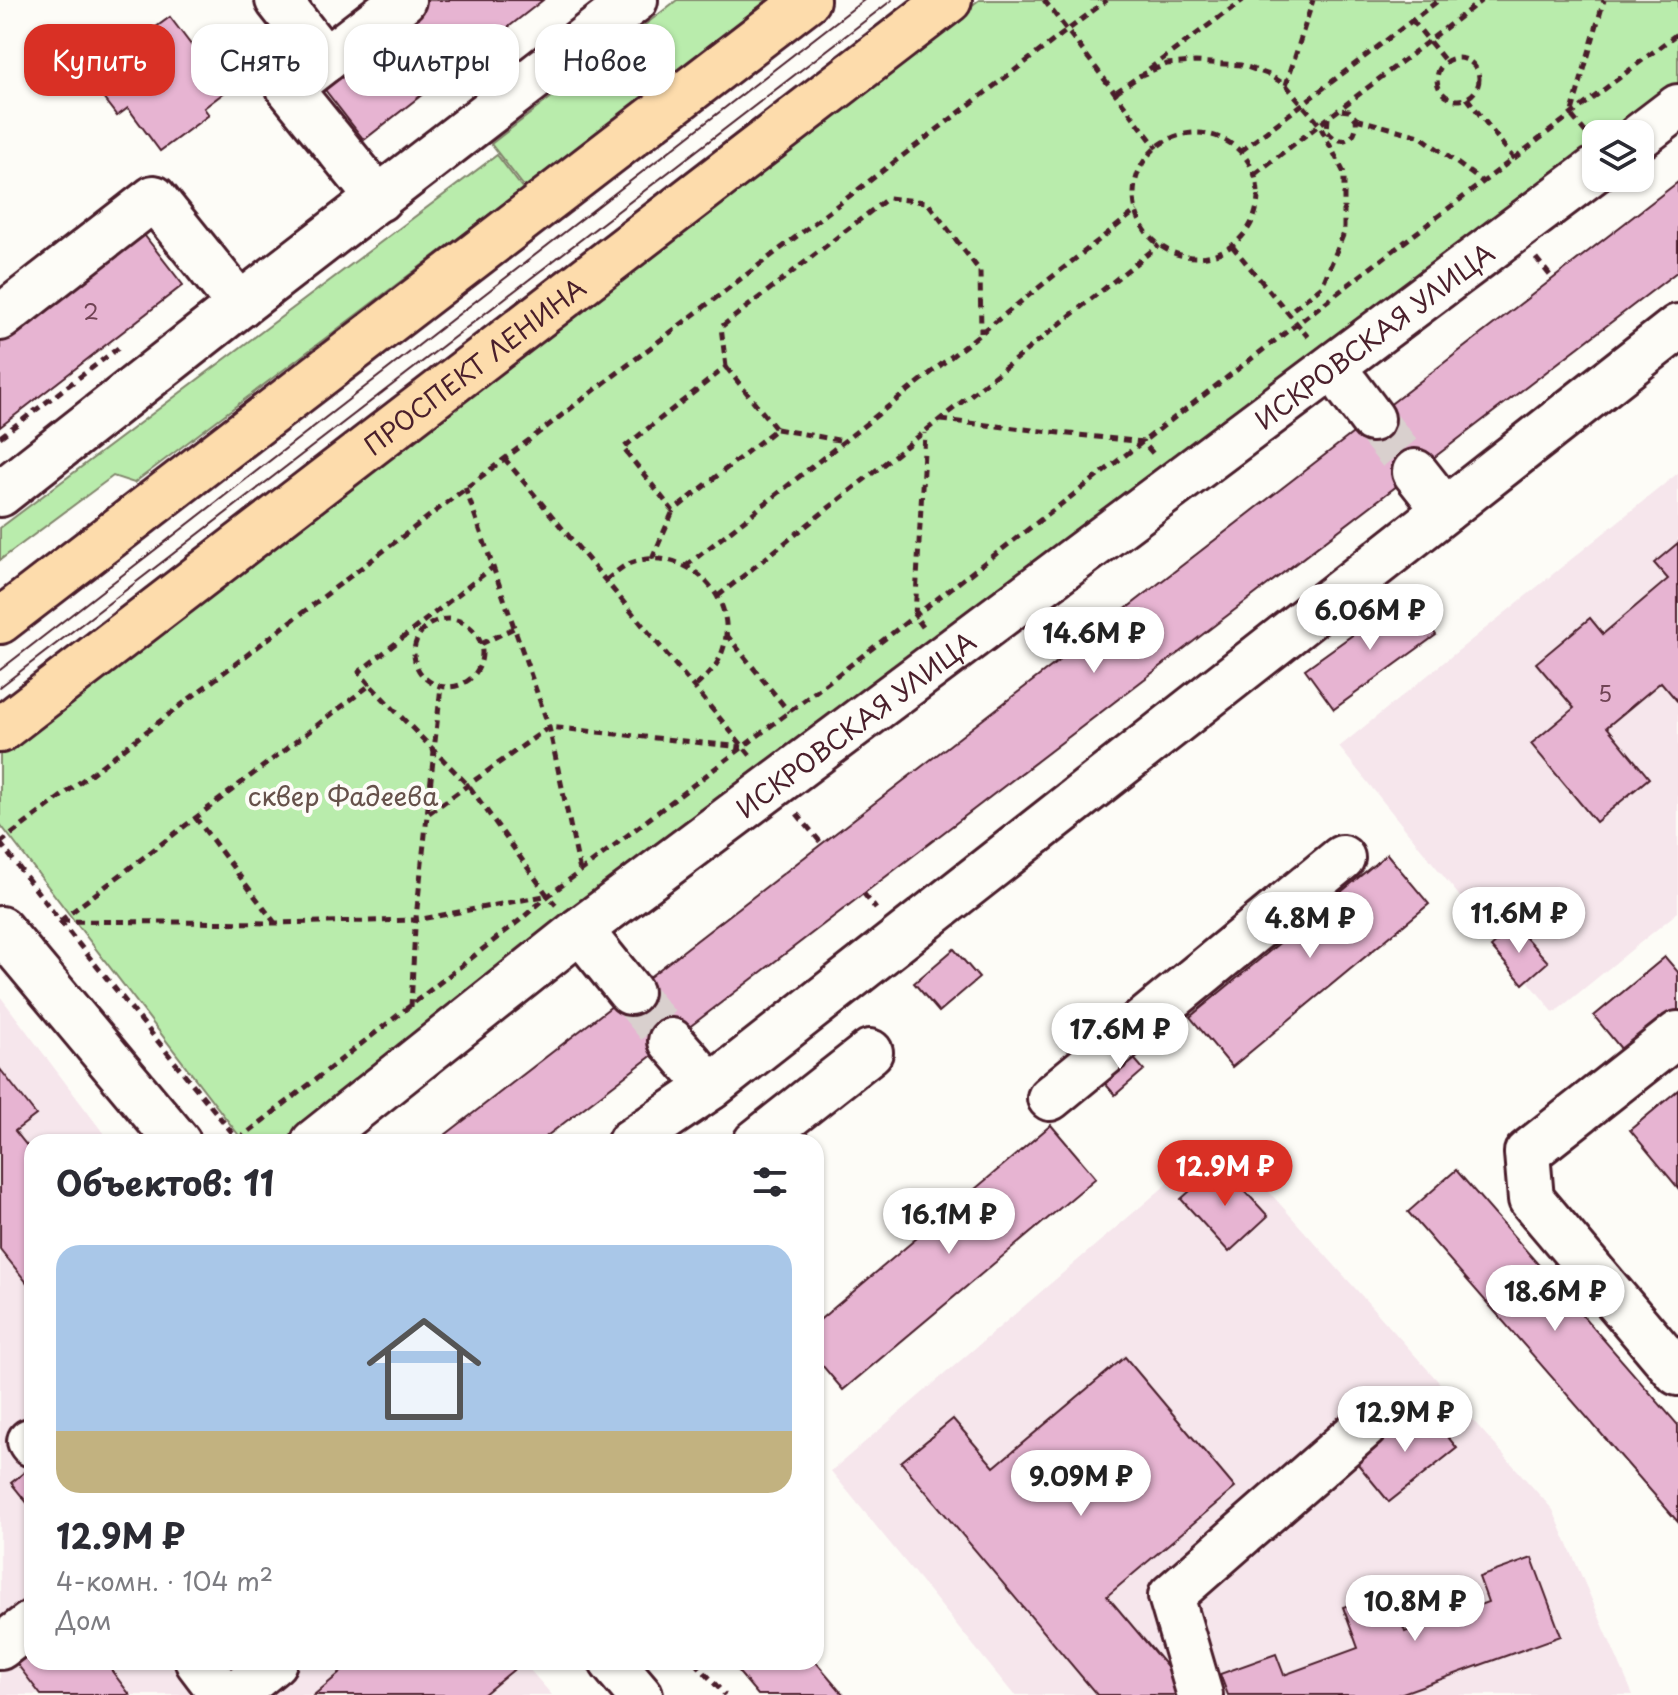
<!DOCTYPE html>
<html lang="ru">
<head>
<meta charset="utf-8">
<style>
	:root { --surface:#fff; --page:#f7f7f7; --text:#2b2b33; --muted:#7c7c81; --accent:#d93025 }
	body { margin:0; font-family:"Playpen Sans",sans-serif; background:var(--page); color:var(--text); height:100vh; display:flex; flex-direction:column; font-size:30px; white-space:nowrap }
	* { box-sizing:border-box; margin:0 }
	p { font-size:26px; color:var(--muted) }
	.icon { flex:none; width:44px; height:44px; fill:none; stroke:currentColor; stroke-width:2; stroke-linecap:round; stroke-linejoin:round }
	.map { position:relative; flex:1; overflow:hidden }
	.drawer { position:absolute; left:24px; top:1134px; width:800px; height:536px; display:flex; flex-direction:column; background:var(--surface); border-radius:24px; box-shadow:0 2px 6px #0004 }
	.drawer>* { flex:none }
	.hud { position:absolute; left:24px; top:24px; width:800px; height:72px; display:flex; gap:16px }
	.fabs { position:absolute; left:1582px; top:120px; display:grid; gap:16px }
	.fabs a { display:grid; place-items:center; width:72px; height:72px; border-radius:16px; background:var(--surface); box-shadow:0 2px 6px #0004; font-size:40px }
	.price { position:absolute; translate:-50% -68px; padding:0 18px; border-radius:28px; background:#fff; color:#222; font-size:26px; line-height:52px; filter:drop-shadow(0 2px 4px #0008) }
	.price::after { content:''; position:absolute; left:50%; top:48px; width:24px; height:18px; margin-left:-12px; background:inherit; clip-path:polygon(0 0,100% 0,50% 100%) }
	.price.on { background:var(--accent); color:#fff }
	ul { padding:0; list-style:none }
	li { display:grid; align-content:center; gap:16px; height:424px; padding:0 32px }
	li span { display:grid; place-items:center; height:248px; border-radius:24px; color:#555 }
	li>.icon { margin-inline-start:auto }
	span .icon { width:144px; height:144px; fill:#fffc; stroke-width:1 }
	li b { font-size:34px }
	h2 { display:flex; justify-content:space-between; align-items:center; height:96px; padding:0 32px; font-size:34px }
	.tag { padding:0 28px; border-radius:24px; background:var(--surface); box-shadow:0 2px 6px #0004; font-size:28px; line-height:72px }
	.tag.on { background:var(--accent); color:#fff }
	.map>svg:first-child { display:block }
</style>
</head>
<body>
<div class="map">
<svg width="1678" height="1695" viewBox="0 0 1678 1695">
	<rect width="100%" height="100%" fill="#fdfcf7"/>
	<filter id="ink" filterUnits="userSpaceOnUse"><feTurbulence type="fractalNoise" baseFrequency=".0125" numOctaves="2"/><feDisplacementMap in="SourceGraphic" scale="16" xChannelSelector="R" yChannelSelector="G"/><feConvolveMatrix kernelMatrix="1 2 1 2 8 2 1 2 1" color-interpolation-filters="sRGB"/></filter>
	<g filter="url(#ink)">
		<g fill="#f6e6ec">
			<path d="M1678,473V912L1554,1013L1339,747Z"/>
			<path d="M0,996L110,1142H32V1662H523L552,1695H0Z"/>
			<path d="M1221,1138L1553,1510L1633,1695H1014L831,1471Z"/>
		</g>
		<g fill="#b9ecac" stroke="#82866c" stroke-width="2">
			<path d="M677,0H768L526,189L491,144Z"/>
			<path d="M979,0H1678V84L1612,134H1596V146L293,1142H244L0,824V748Z"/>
			<path d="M497,155L523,189L134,483L113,476L0,560V528Z"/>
		</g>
		<g fill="#e7b4d2" stroke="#4a1f2b" stroke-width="2">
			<path d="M425,0H543L364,140L319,82Z"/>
			<path d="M170,17L201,58L213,49L238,82L204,108L209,115L160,151L128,108L117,116L93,85L132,57L126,49Z"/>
			<path d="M1678,182V271L539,1142H436Z"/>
			<path d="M138,227L183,285L0,427V334Z"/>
			<path d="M1678,543V702L1661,682L1607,727L1649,778L1596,822L1531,744L1574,708L1536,663L1590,618L1603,634L1668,579L1654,563Z"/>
			<path d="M1407,596L1436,635L1334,709L1305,669Z"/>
			<path d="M1387,854L1429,904L1232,1067L1190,1017Z"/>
			<path d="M1515,926L1548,962L1523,984L1491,947Z"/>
			<path d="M954,949L979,978L939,1012L914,983Z"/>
			<path d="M1665,957L1678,972V1013L1627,1056L1594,1016Z"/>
			<path d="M1124,1047L1144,1070L1115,1095L1095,1072Z"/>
			<path d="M0,1069L36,1115L15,1131L32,1152V1289L0,1249Z"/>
			<path d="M1678,1090V1188L1630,1130Z"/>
			<path d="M1051,1125L1096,1178L843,1390L816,1358V1323Z"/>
			<path d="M1220,1164L1268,1216L1229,1252L1181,1199Z"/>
			<path d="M1456,1170L1678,1425V1522L1408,1212Z"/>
			<path d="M1125,1357L1235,1488L1107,1596L1189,1693L1187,1695H1097L901,1462L953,1419L994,1467Z"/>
			<path d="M1418,1400L1457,1448L1389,1502L1348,1452L1374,1446L1409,1421Z"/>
			<path d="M32,1466V1509L11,1483Z"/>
			<path d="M1532,1558L1561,1636L1397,1695H1228L1220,1674L1276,1654L1284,1675L1358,1648L1343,1607L1390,1590L1405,1632L1488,1602L1479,1577Z"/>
			<path d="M32,1652V1662H105L130,1695H41L17,1664Z"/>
			<path d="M353,1662H523L483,1695H314Z"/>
			<path d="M730,1662H816L844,1695H758Z"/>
		</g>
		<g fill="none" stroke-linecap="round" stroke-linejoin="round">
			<g stroke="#d9d0ce" stroke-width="44" stroke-dasharray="44 22" stroke-linecap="butt">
				<path d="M1372,419L1415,472"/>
				<path d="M630,992L671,1041"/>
			</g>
			<defs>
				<g id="minor">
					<path d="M278,0L325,60L403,0"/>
					<path d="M325,60L289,88L379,199"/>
					<path d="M1640,136L1678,107"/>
					<path d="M0,318L154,198L240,305"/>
					<path d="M1348,387L1372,419"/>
					<path d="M1415,472L1445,510"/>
					<path d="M0,494L240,305L635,0"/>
					<path d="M0,929L178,1142"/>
					<path d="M580,930L630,992"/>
					<path d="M1678,1034L1527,1153L1531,1199L1678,1373"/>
					<path d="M671,1041L711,1087"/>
					<path d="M1050,1098L1342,858"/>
					<path id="s1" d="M314,1142L580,930L1596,169"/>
					<path d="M630,1142L711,1087L1678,327"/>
					<path d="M756,1142L870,1052"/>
					<path d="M30,1441L32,1444"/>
					<path d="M0,1647L32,1623"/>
					<path d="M198,1662L223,1695"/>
					<path d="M612,1662L640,1695"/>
					<path d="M234,1695L274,1662"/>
					<path d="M1200,1695L1171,1596L1365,1426"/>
				</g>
				<g id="major">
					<path d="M0,621L807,0"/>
					<path id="s2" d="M0,730L949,0"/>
				</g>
			</defs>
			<use href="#minor" stroke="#4a1f2b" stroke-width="50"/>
			<use href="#major" stroke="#4a1f2b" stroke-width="50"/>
			<g stroke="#4a1f2b" stroke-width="5" stroke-dasharray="8 6" stroke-linecap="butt">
				<path d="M1044,0L1157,148"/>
				<path d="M1412,20L1446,62"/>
				<circle cx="1458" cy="79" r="21"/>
				<path d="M1149,69L1243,0"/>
				<path d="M1139,76L1167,64L1195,62L1241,65L1267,74L1286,85L1319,124L1344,173V233L1322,286L1288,313"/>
				<path d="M1286,85L1313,0"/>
				<path d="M1116,92L1141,75"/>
				<path d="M1467,98L1514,159"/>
				<path d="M1328,118L1327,131C1340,148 1359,140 1356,119L1349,111L1340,110"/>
				<path d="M1356,119L1420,136L1483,182"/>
				<circle cx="1196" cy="195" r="62"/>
				<path d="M1586,133L1571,115L1604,0"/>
				<path d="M1241,151L1439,0"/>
				<path d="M1255,174L1482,0"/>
				<path d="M1232,246L1308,337"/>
				<path d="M1536,258L1553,279"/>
				<path d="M726,367L721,327L888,198L927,202L980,271L981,333"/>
				<path d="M726,367L776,429L673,511L623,448Z"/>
				<path d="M941,420L1143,442L1155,456"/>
				<path d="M776,429L844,441"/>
				<path d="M0,437L121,346"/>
				<path d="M504,458L751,756"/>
				<path d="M465,487L549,727L580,871"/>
				<path d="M652,559L673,511"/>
				<path d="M686,566L1137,210"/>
				<path d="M606,580C613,575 619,569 626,565C682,539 745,598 721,655C716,669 704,678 694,688"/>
				<path d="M718,596L1159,245"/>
				<circle cx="448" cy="653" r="34"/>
				<path d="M923,627L915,616L925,433"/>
				<path d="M726,634L789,712"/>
				<path d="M481,644L514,628"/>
				<path d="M370,685L359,672L493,567"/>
				<path d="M429,813L549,727L742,747"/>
				<path d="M797,814L822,844"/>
				<path d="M195,817L275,923"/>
				<path d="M0,843L1107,0"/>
				<path d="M0,843L60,921L239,1141"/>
				<path d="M864,894L876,909"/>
				<path d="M60,921L370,685L469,786L548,896L556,905"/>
				<path d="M61,921L275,923L416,920L544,896"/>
				<path d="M411,1007L415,927L441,686"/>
				<path d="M238,1140L520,920L548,896L1678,33"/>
				<path d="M695,1662L725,1695"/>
			</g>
			<use href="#minor" stroke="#fdfcf7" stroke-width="44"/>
			<use href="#major" stroke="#fddcac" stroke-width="44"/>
			<g stroke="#4a1f2b" stroke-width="2">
				<path d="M0,670L864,0"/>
				<path d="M0,687L892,0"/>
			</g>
		</g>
	</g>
	<g text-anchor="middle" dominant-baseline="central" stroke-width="8" stroke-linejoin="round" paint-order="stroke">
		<g font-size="22" fill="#714455">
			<text x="91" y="310">2</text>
			<text x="1605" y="692">5</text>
		</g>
		<g font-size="26" fill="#4a1f2b" stroke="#fdfcf7">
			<text stroke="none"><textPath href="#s1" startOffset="1332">ИСКРОВСКАЯ УЛИЦА</textPath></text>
			<text stroke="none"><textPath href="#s2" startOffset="598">ПРОСПЕКТ ЛЕНИНА</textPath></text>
			<text stroke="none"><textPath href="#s1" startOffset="684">ИСКРОВСКАЯ УЛИЦА</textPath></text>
		</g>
		<g font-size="26" fill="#66524b" stroke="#fdfcf7">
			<text x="343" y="795">сквер Фадеева</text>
		</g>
	</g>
</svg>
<div class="fabs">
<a><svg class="icon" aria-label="layers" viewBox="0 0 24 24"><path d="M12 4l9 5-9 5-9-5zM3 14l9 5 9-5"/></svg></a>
</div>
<b class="price" style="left:1370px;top:652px">6.06M ₽</b>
<b class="price" style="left:1094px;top:675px">14.6M ₽</b>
<b class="price" style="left:1519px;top:955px">11.6M ₽</b>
<b class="price" style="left:1310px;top:960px">4.8M ₽</b>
<b class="price" style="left:1120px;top:1071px">17.6M ₽</b>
<b class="price on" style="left:1225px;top:1208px">12.9M ₽</b>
<b class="price" style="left:949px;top:1256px">16.1M ₽</b>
<b class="price" style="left:1555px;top:1333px">18.6M ₽</b>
<b class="price" style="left:1405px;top:1454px">12.9M ₽</b>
<b class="price" style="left:1081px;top:1518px">9.09M ₽</b>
<b class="price" style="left:1415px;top:1643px">10.8M ₽</b>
<div class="hud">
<a class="tag on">Купить</a>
<a class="tag">Снять</a>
<a class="tag">Фильтры</a>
<a class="tag">Новое</a>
</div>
<section class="drawer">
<h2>Объектов: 11<svg class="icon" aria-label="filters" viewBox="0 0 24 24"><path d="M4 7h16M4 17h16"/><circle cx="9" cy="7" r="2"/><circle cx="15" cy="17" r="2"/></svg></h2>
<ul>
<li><span style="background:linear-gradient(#a9c7e8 75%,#c2b280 0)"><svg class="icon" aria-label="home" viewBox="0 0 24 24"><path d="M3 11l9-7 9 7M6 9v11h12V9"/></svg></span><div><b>12.9M ₽</b><p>4-комн. · 104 m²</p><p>Дом</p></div></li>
</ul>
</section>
</div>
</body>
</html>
